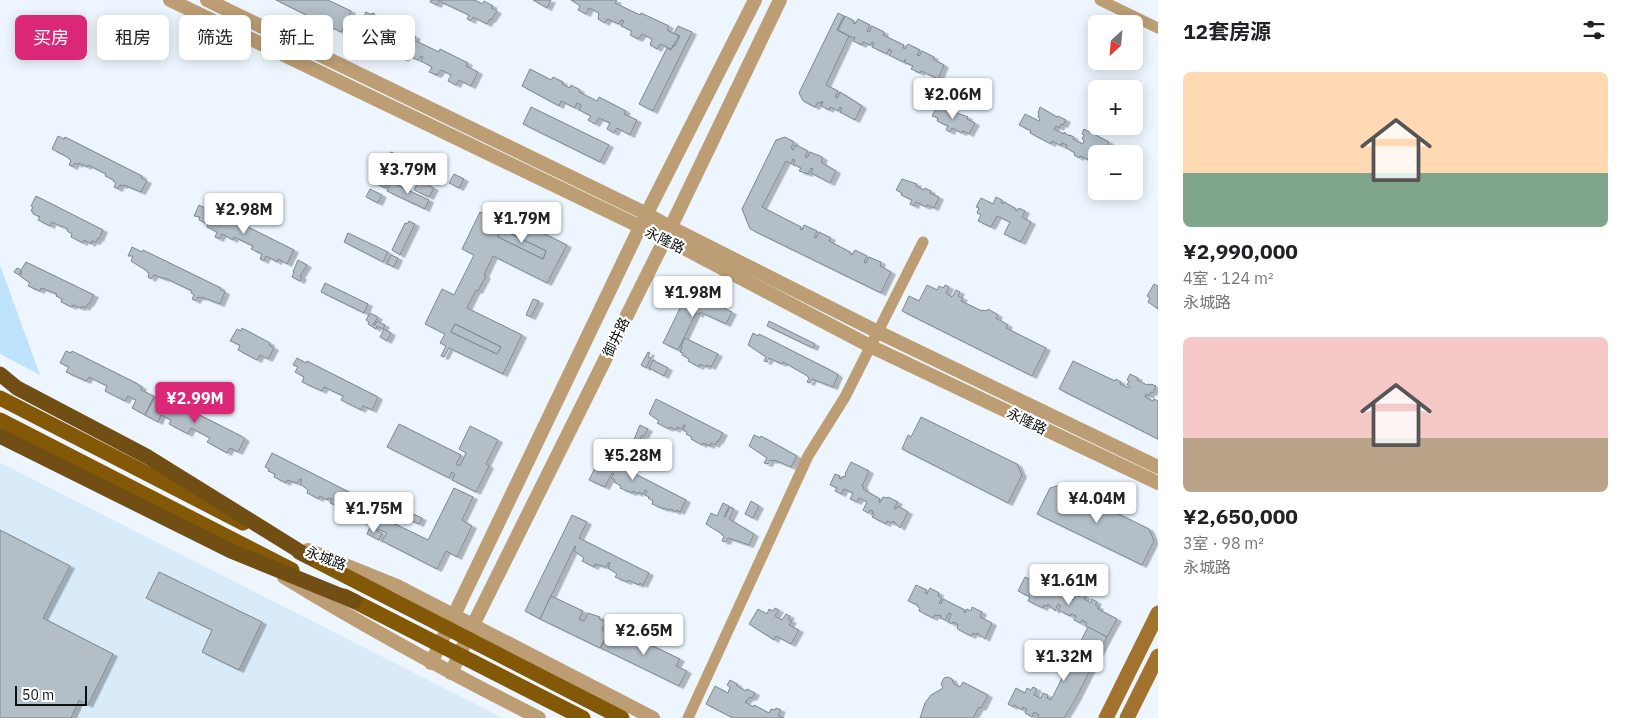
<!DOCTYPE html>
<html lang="zh">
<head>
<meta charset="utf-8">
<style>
	:root { --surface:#fff; --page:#f2f2f2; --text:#202124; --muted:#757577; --accent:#db2777 }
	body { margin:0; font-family:"IBM Plex Sans","Noto Sans SC",sans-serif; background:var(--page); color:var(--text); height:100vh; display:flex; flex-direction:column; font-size:19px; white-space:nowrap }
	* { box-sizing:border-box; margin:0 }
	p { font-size:16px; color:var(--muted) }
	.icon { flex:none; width:28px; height:28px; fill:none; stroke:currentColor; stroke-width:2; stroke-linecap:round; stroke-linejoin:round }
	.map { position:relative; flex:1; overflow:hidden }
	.side { display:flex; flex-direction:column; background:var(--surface); width:475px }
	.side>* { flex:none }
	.guide { position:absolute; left:15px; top:15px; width:475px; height:45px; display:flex; gap:10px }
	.needle { width:32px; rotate:206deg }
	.controls { position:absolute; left:1088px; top:15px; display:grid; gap:10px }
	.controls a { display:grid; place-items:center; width:55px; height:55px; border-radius:8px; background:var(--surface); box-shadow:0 2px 12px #0003; font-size:25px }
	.scale { position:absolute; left:15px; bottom:12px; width:72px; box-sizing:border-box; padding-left:5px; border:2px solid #0c1013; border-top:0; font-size:14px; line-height:18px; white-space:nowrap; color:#0c1013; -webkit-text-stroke:4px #fff; paint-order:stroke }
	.price { position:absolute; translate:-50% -42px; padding:0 11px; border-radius:5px; background:#fff; color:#222; font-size:16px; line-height:32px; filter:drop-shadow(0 1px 2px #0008) }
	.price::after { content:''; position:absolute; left:50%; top:30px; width:15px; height:11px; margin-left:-8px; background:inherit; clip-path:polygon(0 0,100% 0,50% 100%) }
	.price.selected { background:var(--accent); color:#fff }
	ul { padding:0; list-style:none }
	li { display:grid; align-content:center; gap:10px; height:265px; padding:0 25px }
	li span { display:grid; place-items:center; height:155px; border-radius:8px; color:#555 }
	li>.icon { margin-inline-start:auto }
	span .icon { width:90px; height:90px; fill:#fffc; stroke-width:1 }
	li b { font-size:21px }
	h2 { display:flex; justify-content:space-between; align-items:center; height:60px; padding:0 25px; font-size:21px }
	.tag { padding:0 18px; border-radius:8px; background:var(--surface); box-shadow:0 2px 12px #0003; font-size:18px; line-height:45px }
	.tag.selected { background:var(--accent); color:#fff }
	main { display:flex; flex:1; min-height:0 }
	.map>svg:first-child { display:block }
</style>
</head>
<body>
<main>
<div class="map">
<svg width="1158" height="718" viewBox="0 0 1158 718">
	<defs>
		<filter id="shadow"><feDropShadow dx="4.5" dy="2.5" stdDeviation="0" flood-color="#0004"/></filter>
	</defs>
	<rect width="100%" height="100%" fill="#edf6fe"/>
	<path fill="#d9ebf9" d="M0,463L3,464L503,718H0Z"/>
	<path fill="#c0e3fd" d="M0,265L40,375L0,354Z"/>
	<g fill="#b3bec7" stroke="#7d878f" fill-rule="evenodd" filter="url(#shadow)">
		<path d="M276,0H328L351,11L341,32Z"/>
		<path d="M431,0H475L482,4L484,1L493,6L491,8L497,11L491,20L490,19L487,24L473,17L471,21L467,19L469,15L439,1L437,5L430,2Z"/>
		<path d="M533,0H551L547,8Z"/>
		<path d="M571,0H615L617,1L615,3L640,15L641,13L669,26L667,30L679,36L671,49L660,44L657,49L650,45L652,39L642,34L638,39L630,35L632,31L621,26L624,21L621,20L619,24L607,19L605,23L598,19L599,13L589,8L586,14L578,10L580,6Z"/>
		<path d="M366,12L372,15V13L375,14L370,20L374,22V21L387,27L389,23L416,37L414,40L439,52L440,49L468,63L466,66L478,72L471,86L459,80L456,85L448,81L451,75L441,70L437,75L429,72L432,67L421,61L423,57L421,56L418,60L407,55L404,59L397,56L398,49L388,44L385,50L377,46L379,42L368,37L371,32L369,31L364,40L361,39L359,43L353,39Z"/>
		<path d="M838,13L844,16L837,30L849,36L826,85L838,91L835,97L837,98L840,92L862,106L855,120L840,112L842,108L840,107L838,111L830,107L829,110L821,106L823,102L822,101L821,104L818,102L815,107L803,101L799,93Z"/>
		<path d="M74,15L82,20L69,47L60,43Z"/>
		<path d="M845,16L854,21L853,23L855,24L858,19L870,25L867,31L869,32L872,26L884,32L883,35L904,45L903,48L905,49L908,44L920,50L917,55L919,56L922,51L934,57L933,59L944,65L938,79L921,71L920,73L911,69L913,66L904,62L906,59L903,62L889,55L892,51L889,49L887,54L872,47L874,43L872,42L870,45L863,42L862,45L853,41L855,37L853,38L838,30Z"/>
		<path d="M678,26L692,32L653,111L639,104L667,48L671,50L674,45L675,46L680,36L674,33Z"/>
		<path d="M530,69L551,80L553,77L563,82L562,84L570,88L571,85L580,90L579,92L597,101L599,97L626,111L624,114L637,120L630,135L617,128L614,133L607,129L610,123L599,118L595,124L588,120L591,116L579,110L581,105L577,103L575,108L561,101L559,106L522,86Z"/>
		<path d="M938,105L945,109L946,107L953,110L952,111L968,117L967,119L975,123L969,134L963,131L962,133L952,128L950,132L946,130L948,126L937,121L938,118L932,116Z"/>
		<path d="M531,107L609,145L600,162L523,124Z"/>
		<path d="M1040,107L1057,117L1058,116L1066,120L1063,125L1061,124L1059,128L1056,126L1054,129L1064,134V132L1069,136L1070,135L1074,137L1073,139L1083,144L1084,140L1082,139L1084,135L1082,134L1084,129L1109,142L1103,150L1100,148L1099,151L1104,154H1096V163L1095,165L1088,162L1089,160L1080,156L1079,158L1074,155L1075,153L1066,148L1067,145L1062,143L1061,146L1052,141L1051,144L1030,133L1031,131L1019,125L1025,114L1039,121L1040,118L1038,117L1039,114L1038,113Z"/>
		<path d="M58,136L64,139L65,137L142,176L141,178L147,181L141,192L124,185L123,186L120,185L118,189L114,187L116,183L113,181L114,180L105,176L106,174L88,165L87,167L79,163L78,165L75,163L73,167L69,165L71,161L69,159V158L52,149Z"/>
		<path d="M785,137L794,142L791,148L793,150L796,145L808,151L805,157L807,158L810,152L820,156L823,158L821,162L836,171L830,183L811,173L813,169L811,168L808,174L799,171L801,168L793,164L795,160L793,159L791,164L786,161L762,207L801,227L800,229L802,230L804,225L817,231L814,237L816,238L819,232L831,238L829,241L850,252V254L852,255L855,250L867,256L864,262L866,263L869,257L881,262L880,266L891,272L881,293L750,229L742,209L776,140Z"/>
		<path d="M391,152L400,156L385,188L375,183Z"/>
		<path d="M408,158L439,174L434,183L403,167Z"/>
		<path d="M454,174L464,179L459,188L449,183Z"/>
		<path d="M902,179L917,184L916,186L924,190L925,188L931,191L930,193L939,197L934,208L927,205L926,207L916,202L914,206L910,204L912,200L901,195L902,193L896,190Z"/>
		<path d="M419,181L434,188L429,197L414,190Z"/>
		<path d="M391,182L429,200L425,209L387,191Z"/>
		<path d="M370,189L382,195L378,203L366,197Z"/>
		<path d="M36,196L103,230L99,239L98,238L96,242L92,241L91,244L84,240L83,243L71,237L72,234L67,231L68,229L62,226V227L52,222L50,226L38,220L40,217L33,214V212L31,211L33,207L31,206Z"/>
		<path d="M996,197L1002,200L1001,203L1003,204L1004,202L1015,208V210L1017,211L1019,208L1025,211L1022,217L1031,222L1021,242L1004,234L1010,222L997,216L991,227L978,221L981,215L977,213L979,208L976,207L981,198L993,204Z"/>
		<path d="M199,205L205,208L206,206L294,250L287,264L278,259L277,262L266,256L264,261L260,259L262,254L251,249L253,246L234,237L233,240L222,234L219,239L215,237L217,232L207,227L208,224L199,220L200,217L194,216Z"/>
		<path d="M480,212L497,220L501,212L567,245L547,283L493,256L484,275L486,276L478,291L476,290L467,308L522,335L503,374L449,348L444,357L441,356L446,346L440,343L445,334L425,324L442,289L454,295L474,255L462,249ZM501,229L546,251L543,259L498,237ZM455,324L501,347L497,354L451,332Z"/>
		<path d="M409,221L415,224L400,255L392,250L405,223L407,224Z"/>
		<path d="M501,229L546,251L543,259L498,237Z"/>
		<path d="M348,233L388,252L383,262L344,242Z"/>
		<path d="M132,247L142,252L143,250L221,288L220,289L225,292L220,304L202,297L201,298L198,297L196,301L192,299L194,295L191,293L192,291L165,278V279L154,275L151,279L148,277L149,273L147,272V271L131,261L133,256H128Z"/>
		<path d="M391,255L398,258L394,267L387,264Z"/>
		<path d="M298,260L307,265L300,276L302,277L300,281L292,277L294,272H293Z"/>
		<path d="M26,262L94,295L89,304H88L85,308L82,306L81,308L73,305L72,307L61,302L62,299L56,296L57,294L41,288L40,291L28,286L30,283L20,276L22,272L21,271L19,275L14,272L17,268L21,270Z"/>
		<path d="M325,283L368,304L364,313L321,292Z"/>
		<path d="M1154,284L1158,286V309L1148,302L1150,298L1147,296Z"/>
		<path d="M927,285L937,290L939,286L943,288L945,285L949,287L946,293L952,297L956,290L960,292L958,296L963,298L961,301L982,311L983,310L987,311L988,309L998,315L996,318L1008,325L1006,328L1046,348L1032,376L902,311L909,296L919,301Z"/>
		<path d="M697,295L732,312L726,324L700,312L699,315L696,313L678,350L663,343L684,300Z"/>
		<path d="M533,299L539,301L531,317L526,315Z"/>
		<path d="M370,313L378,317L373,325H375L377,321L385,325L383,329L377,326L376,329L368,324L369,322L366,320Z"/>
		<path d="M769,321L815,344L813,348L767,326Z"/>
		<path d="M455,324L501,347L497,354L451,332Z"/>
		<path d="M242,328L270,343L269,345L274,348L268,359L260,355L257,360L238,350L240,345L230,341L237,329L241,331Z"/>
		<path d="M384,329L391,333L387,341L380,337Z"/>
		<path d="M753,333L758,336L759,334L834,372L838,375L833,387L812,379L810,383L807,382L809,378L806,375L783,362L782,364L769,358L767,362L764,361L766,357L748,345Z"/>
		<path d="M685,338L718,354L711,367L707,365L706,367L700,364L699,367L688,361L689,359L682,355L683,353L680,352L682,347L681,346Z"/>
		<path d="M66,351L71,353L72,351L138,384V385L142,387L141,390L154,396L145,415L132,408L136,400L128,396L125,401L105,391L107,386L89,377L86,381L66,372L69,367L60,363Z"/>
		<path d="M648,352L650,353L648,357L651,358L646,368L641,365Z"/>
		<path d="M297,358L306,363L307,361L378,397L372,410L363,406L361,410L341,400L343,396L324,387L322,391L302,382L304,377L295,372L298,367L293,365Z"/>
		<path d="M653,360L668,368L664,376L649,368Z"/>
		<path d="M1073,361L1115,381L1116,379L1121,382L1120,384L1129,388L1130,386L1127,385L1129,381L1127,380L1130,374L1138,378L1137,380L1147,385L1148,384L1151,385V384L1156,386L1153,393L1151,392L1149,396L1146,394L1145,397L1153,401L1154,399L1158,401V439L1059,389Z"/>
		<path d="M155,397L168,403L170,400L241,436L245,439L238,452L230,448L227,453L207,442L210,438L191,428L188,434L169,424L171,420L161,415L158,422L145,415Z"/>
		<path d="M656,399L723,433L718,442L717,441L715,445L711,443L710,446L703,443L702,445L691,439L692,437L686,434L687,432L683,430L685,425H684L681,429L677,427L676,430L670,427L669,429L657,423L659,421L649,414Z"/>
		<path d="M921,417L1017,464L1022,475L1008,503L902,449L908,435L911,437Z"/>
		<path d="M399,424L461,455L456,464L460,466L466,453L459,449L470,426L498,440L486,464L489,466L476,492L452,480L455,474L452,472L449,478L387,447Z"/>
		<path d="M640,425L648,429L644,436L642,435L635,449L631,447Z"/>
		<path d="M754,435L760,438L761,436L797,456L791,467L774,460L773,461L770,460L768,464L764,463L767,458L749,446Z"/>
		<path d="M611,443L624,449L616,464L686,500L680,512L677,510L676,512L670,509L669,510L664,508V509L652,504L653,501L648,498L649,497L645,495L647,491L645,490L643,494L639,492L638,494L633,491L632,493L620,488L621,486L614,482L615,480L611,478L614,474L612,473L605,487L589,480L600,458L602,459Z"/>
		<path d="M272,453L349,492L341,508L330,503L332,499L328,498L327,500L320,496L319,499L307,493L308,490L300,484L302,480L300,479L297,483L287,480L286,483L274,477L275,474L268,471L269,469L265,467Z"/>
		<path d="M851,462L869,471L862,486L864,487L863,489L880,499L879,502L880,503L883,497L887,498L888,497L898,502L894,508L896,509L898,506L908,512L900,528L893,521L892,523L887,521L886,524L872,517L874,514L872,513L873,511L870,510L868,513L863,510L867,502L859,498L857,502L850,499L853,493L844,489L841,494L835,491L837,488L830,485L835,474L840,476L839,478L841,479L843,476L845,477L846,475L845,474Z"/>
		<path d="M1060,485L1149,529L1154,541L1142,565L1037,514L1050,488Z"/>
		<path d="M454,488L473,497L462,520L472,526L457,557L446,551L437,569L382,541L387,533L364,523L365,521L361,518L341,508L349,492L395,515L391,522L428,540Z"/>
		<path d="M751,501L759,506L753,518L745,514Z"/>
		<path d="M723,503L729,506L724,517H725L730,507L734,509L729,519L754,534L749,545L728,538L726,542L722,541L724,536L722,535V534L706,524L711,513L717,516Z"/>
		<path d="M404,510L422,518L419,524L401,516Z"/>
		<path d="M572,515L587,522L579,538L649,573L643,585L640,583L639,585L628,580L627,582L615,577L617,574L608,568L610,563H608L606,567L595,564L594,567L582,561L584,558L574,551L576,547L575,546L540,619L525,611Z"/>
		<path d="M370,527L382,533L379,540L367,534Z"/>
		<path d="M0,530L70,566L43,618L113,654L88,705L79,700L71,718H0Z"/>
		<path d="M159,572L262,622L239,670L202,652L212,630L146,598Z"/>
		<path d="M1025,577L1035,582L1034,584L1036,585L1040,578L1049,583L1048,585L1052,588L1050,593L1051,594L1053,590L1073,600L1076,595L1079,597L1081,594L1086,597L1084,599L1091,603L1092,599L1097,602L1095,605L1099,607L1098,609L1117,619L1107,637L1085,626L1087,623L1082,620L1080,623L1074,620L1076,616L1071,614L1070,616L1058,610L1061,606L1058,604L1055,611L1048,604L1047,606L1044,605L1043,608L1028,601L1030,597L1018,591Z"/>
		<path d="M916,585L927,590L925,593L927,594L930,588L939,593L938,596L942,598L939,603L941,604L943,599L965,610L964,612L965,613L967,609L971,611L972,607L982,612L980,617L992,623L985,639L977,633L976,635L973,633L971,636L959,630L957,628L958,625L956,623L953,622L952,624L948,622L951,614L949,613L945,620L940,618L941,616L938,615L937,616L935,615L933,618L919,611L920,608L917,606L918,605L908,601Z"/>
		<path d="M551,596L583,611L579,619L584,621L588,613L600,617L599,619L606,622L602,630L608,633L600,648L540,619Z"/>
		<path d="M775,608L779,610L775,616L782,620L786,614L790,616L788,619L792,621L789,625L799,630L791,644L776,636L774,640L749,624L758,609L767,614L769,609L773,611Z"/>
		<path d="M611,626L680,659L676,666L687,671L679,686L601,648Z"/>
		<path d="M1088,627L1107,637L1075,700L1064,718H1037L1039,715L1034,712L1032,717L1025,713L1027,709L1023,707L1022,710L1014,705L1013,707L1008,704L1016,688L1025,693L1027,688L1031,690L1033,687L1037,689L1034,695L1041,698L1043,693L1048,695L1047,698L1051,700Z"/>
		<path d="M948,677L952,679L954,684L960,687L963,682L988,695L982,707L981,708L979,707L973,718H920L925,703L931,695L943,688L941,684L944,678Z"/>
		<path d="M730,680L737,684V686L746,691L747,689L755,693L752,698L750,697L745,702L753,707L754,705L769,713L771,709L775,710L776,708L781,710L778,715L784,718H733L706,704L715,686L728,693L730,687L727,685Z"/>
	</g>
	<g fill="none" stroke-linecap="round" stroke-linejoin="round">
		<g stroke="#bd9e74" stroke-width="11">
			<path d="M1100,0L1158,28"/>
			<path d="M688,718L808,456L845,397L923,242"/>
		</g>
		<g stroke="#bd9e74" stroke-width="14">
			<path d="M170,0L676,244L870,346L1158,483"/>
			<path d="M207,0L647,214L670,227L878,332L1158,467"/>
			<path d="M308,550L397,586L653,718"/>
			<path d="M284,577C367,628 452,674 539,718"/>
			<path d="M431,663L640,227L755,0"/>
			<path d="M451,673L473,625L665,239L780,0"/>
		</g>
		<g stroke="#a1732e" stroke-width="15">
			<path d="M1106,718L1158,613"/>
			<path d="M1127,718L1158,656"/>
		</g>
		<g stroke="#835806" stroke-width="15">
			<path d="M0,398L243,523"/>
			<path d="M0,420L292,570"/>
			<path d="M299,552L622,718"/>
			<path d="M344,596L583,718"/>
		</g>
		<g stroke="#704e14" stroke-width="15">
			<path d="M0,374L17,388L148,457L309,557"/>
			<path d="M0,436L231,551L354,601"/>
		</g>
	</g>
	<g text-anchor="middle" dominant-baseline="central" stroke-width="4.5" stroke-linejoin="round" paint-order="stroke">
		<g font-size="14" fill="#0c1013" stroke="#fff">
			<text transform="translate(665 240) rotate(26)">永隆路</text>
			<text transform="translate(616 337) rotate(-64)">御井路</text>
			<text transform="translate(1027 421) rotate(26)">永隆路</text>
			<text transform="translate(326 558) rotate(21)">永城路</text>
		</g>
	</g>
</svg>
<div class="controls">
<a><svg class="needle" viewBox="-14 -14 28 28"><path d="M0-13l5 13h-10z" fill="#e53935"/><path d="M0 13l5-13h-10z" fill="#757577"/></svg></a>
<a>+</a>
<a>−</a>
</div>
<div class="scale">50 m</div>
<b class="price" style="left:953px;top:120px">¥2.06M</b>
<b class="price" style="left:408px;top:195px">¥3.79M</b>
<b class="price" style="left:244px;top:235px">¥2.98M</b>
<b class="price" style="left:522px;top:244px">¥1.79M</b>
<b class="price" style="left:693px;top:318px">¥1.98M</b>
<b class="price selected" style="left:195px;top:424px">¥2.99M</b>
<b class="price" style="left:633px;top:481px">¥5.28M</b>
<b class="price" style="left:1097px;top:524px">¥4.04M</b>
<b class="price" style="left:374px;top:534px">¥1.75M</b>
<b class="price" style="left:1069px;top:606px">¥1.61M</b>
<b class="price" style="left:644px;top:656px">¥2.65M</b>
<b class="price" style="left:1064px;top:682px">¥1.32M</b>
<div class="guide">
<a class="tag selected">买房</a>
<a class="tag">租房</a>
<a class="tag">筛选</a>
<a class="tag">新上</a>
<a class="tag">公寓</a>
</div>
</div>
<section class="side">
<h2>12套房源<svg class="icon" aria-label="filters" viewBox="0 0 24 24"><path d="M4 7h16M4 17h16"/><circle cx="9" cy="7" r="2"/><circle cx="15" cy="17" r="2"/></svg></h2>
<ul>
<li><span style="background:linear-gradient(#ffd9b3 65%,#7fa58c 0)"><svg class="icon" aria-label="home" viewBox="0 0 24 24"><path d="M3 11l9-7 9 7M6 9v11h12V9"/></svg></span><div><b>¥2,990,000</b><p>4室 · 124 m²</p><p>永城路</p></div></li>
<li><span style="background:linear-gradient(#f6c9c9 65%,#b9a48a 0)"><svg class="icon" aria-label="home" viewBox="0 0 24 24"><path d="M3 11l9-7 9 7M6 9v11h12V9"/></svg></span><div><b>¥2,650,000</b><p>3室 · 98 m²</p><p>永城路</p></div></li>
</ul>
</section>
</main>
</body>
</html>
